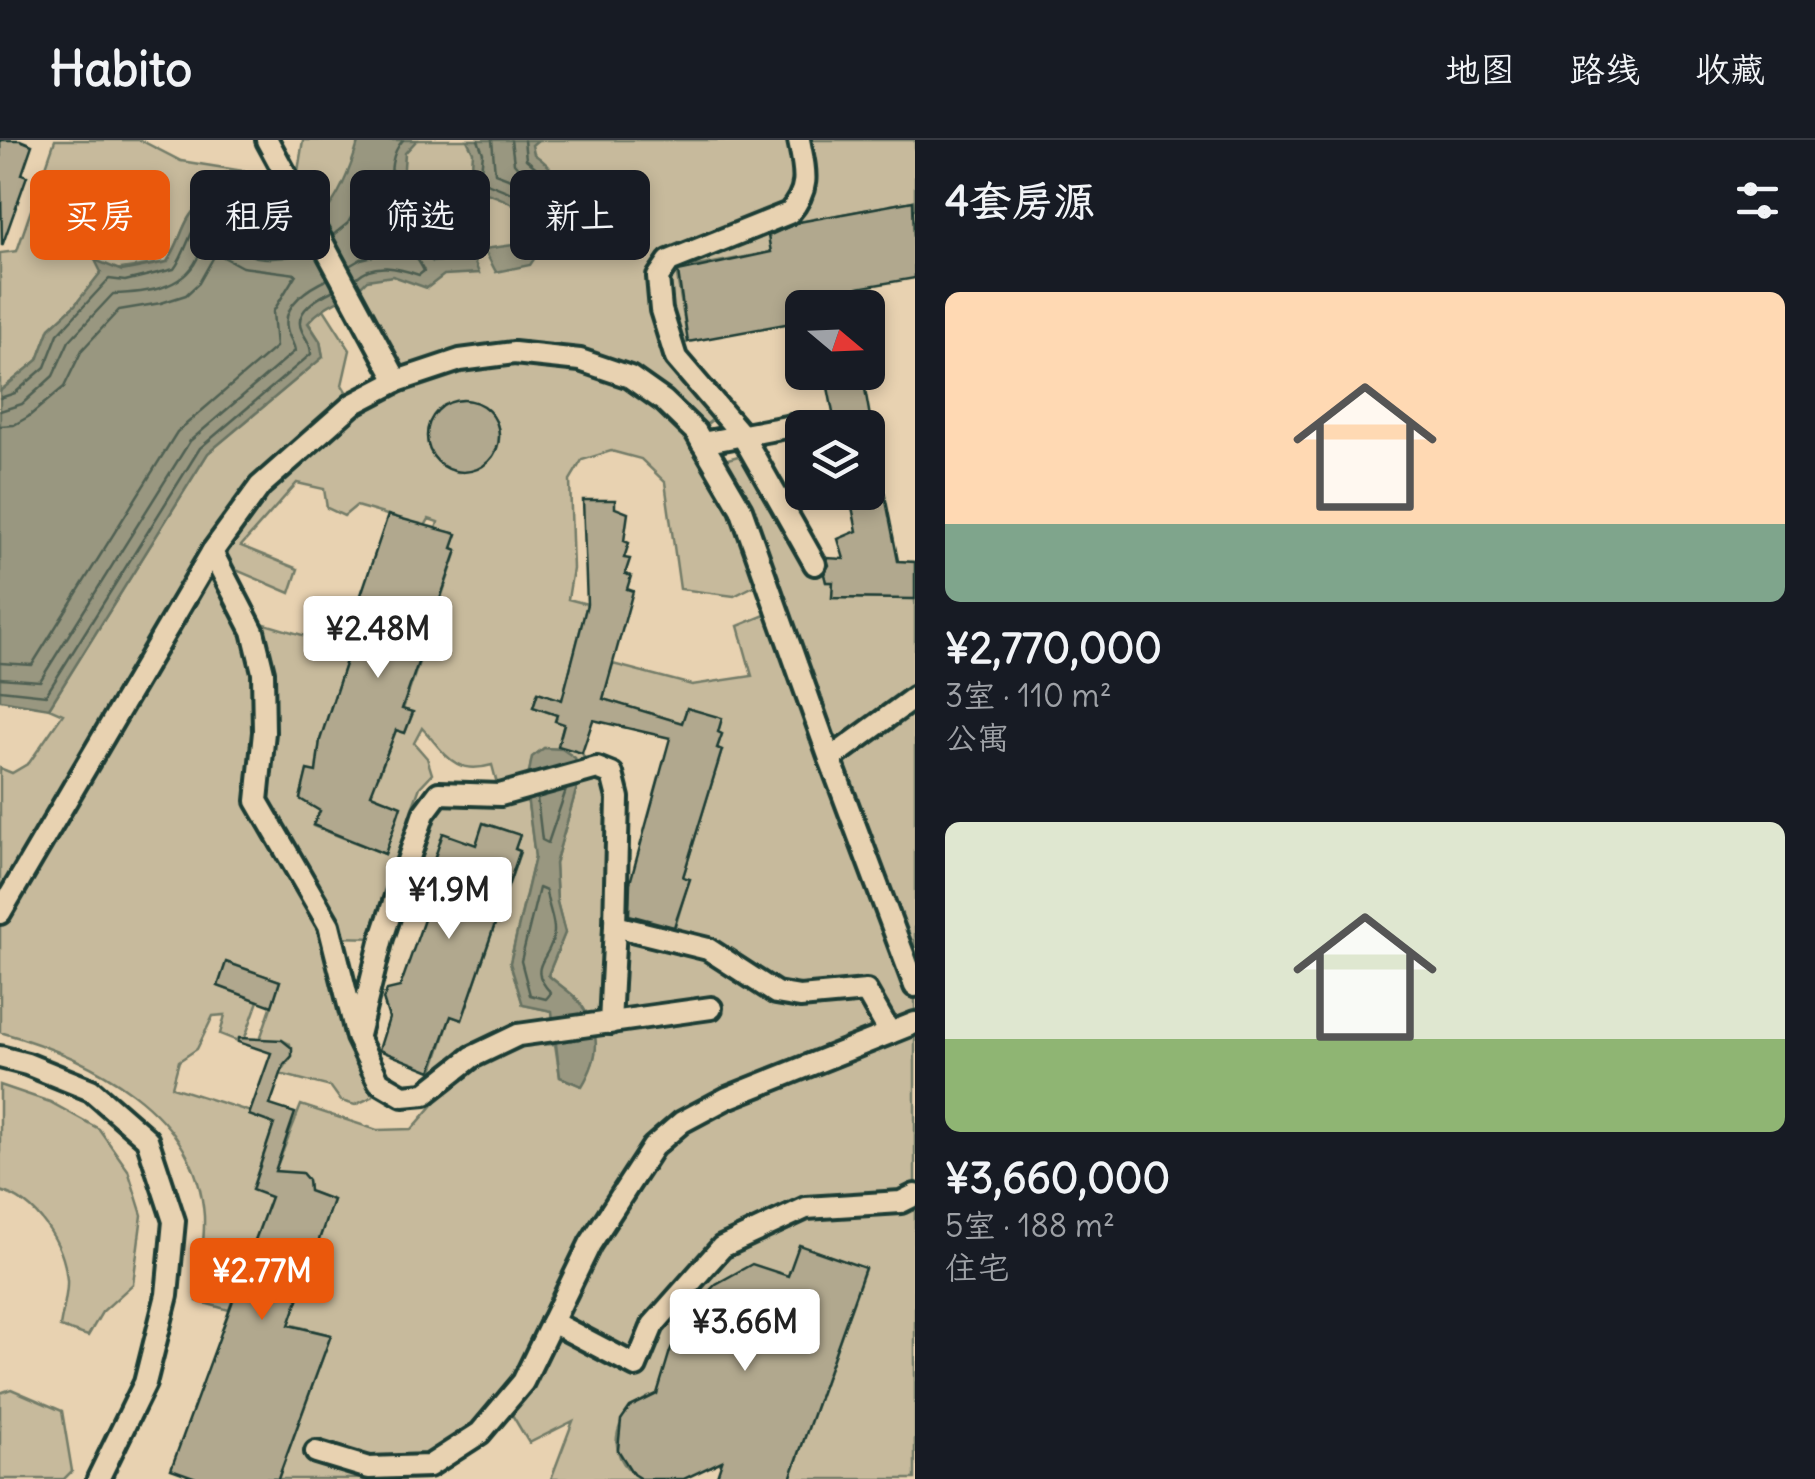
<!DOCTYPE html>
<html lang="zh">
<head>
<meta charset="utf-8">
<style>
	:root { --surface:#171b24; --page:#242831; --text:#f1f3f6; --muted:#9ea1a6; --line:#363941; --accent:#ea580c }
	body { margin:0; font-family:Delius,"LXGW WenKai TC",sans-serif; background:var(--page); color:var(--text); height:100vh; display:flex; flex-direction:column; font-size:38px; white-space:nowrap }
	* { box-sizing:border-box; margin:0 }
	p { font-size:32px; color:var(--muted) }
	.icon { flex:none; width:55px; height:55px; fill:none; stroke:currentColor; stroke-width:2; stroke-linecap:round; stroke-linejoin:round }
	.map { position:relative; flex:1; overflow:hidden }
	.drawer { display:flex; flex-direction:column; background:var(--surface); width:900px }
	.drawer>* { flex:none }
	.top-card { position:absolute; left:30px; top:30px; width:735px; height:90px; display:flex; gap:20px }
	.needle { width:65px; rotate:109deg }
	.tools { position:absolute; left:785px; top:150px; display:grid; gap:20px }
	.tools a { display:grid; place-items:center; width:100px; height:100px; border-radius:15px; background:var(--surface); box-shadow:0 5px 15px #0003; font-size:50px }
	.price { position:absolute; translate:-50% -85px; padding:0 22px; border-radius:10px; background:#fff; color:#222; font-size:32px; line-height:65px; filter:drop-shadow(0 2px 5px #0008) }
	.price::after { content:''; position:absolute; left:50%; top:60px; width:30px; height:22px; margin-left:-15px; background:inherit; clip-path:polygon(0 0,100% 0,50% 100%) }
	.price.on { background:var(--accent); color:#fff }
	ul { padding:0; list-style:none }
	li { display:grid; align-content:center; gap:20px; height:530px; padding:0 30px }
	li span { display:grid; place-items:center; height:310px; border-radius:15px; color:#555 }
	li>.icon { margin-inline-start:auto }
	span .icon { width:180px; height:180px; fill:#fffc; stroke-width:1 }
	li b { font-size:42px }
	h2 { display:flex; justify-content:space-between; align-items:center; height:120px; padding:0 30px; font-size:42px }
	.chip { padding:0 35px; border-radius:15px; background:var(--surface); box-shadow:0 5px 15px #0003; font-size:35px; line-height:90px }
	.chip.on { background:var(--accent); color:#fff }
	header { display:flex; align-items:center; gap:60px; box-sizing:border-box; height:140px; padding:0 50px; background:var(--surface); border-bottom:2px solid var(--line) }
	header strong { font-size:48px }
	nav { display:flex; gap:55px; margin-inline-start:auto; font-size:35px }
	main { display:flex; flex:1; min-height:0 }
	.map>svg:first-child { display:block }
</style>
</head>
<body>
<header>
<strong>Habito</strong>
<nav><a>地图</a><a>路线</a><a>收藏</a></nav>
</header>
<main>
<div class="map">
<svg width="915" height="1339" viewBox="0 0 915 1339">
	<rect width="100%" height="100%" fill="#e8d2b1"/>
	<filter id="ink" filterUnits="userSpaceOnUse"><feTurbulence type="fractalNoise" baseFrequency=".01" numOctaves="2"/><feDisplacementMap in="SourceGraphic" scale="20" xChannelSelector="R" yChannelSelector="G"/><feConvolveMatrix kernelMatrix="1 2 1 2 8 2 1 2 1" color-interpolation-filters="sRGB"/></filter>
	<g filter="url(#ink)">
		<g fill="#c7ba9c" stroke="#737c68" stroke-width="2.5" fill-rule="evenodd">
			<path d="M55,0H140L181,21L249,32L269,50L292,94C252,98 238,80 208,57C179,80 185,96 167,122L102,132L75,165L50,188L38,220L0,251V113L17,111Z"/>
			<path d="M303,0H915V70L913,61L768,88L771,112L676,130L688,202L663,211L684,240L718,275L696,293L714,323L752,312L810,413L820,417L826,442H833L832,458L915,459V1339H790L865,1129L800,1105L788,1136L752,1125C681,1163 682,1184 657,1254C616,1267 599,1314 641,1339H551L573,1281L529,1303L505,1263L480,1293L430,1325L427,1339H278L331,1195L289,1184L333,1060L309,1051L308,1040L302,1033H294L284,1042L273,1036L301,965L377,990L412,989C428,972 460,930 478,920C502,908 529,905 555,904L560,937L581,946C600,916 602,892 579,862C572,852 557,844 548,835L565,793L557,762L555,724L579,640L575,618L562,609L544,608L532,618L526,648L535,716L510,822L523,865L552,871L554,890C495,897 470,918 425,954L451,876L462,880L520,712L515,709L519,695L484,683L476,705L443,694L431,731L409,723L382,798L332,797L357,897L379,942L372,957L355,965L341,961L331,947L280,934L292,916L290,904L282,900L270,903L260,899L280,841L226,823L218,846L258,861L243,903L220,894L225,875L213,876L197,909L179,921L172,947L251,972L250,975L274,984L252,1049L271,1057L229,1170L197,1161C199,1134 205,1103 204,1076C197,970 89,917 0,892V628L12,633L29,623L63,574L49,568L208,313L323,217L320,201L308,182L322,166L350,210L342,245L353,263L397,241L295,50ZM466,260C516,271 507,334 456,332C413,315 420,264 466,260ZM611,311L641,319L665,342L680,449L734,456L766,440L777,470L738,486L752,536L692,545L613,524L603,559L682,583L687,568L722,579L718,592L722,594L717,608L722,610L683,737L689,740L671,801L615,786L618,658L612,634L597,628L590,630L582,613L558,606L564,584L556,581L557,575L533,567L538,552L562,560L587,464L568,459L573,429L570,340L582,320ZM297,343L324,349L327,368L344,376L356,366L425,386L429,379L438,382L436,389L456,394L452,408L457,411L403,569L413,573L405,593L396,590L379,635L358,628L351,646L400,666L385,714L313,686L320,671L300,659L307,631L316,632L320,600L350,509L258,482L227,426L290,453L298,429L241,406ZM422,588C446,614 454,636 492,625L500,655L439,653L424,673L413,666L420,647L432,634L427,618L414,603Z"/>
			<path d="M0,945L50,962L99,989L128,1030L142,1075L133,1144L102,1172L88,1196L60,1187C62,1172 68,1155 67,1140C64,1103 37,1061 0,1051Z"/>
			<path d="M11,1249L62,1271L72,1331L64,1339H0V1253Z"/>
		</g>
		<g fill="#999780" stroke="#687362" stroke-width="2.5">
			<path d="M359,0H417L405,13L403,41C420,52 430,55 448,45L452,52L414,71C408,94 417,106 433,122L473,118L479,133L444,135L427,148L393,136L367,140C350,160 327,160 308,183L320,201L323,217L208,313L49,568L0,560V251L38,220L50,188L75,165L101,132L95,120L122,131L167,122C185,96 179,80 208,57C230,61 241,72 252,91C320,107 343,55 359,0Z"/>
			<path d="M467,0H538L532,5L534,14C553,27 570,50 578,71C566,89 564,84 552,95C544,104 537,115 530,125L496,132L484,109L513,105L528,79C515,59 481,50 458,47L454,42L472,27L473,12Z"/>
			<path d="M544,608L562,609L575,618L579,640L555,724L557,762L565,793L548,835C557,844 572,852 579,862C602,892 600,916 582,946L560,937L552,871L523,865L510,823L535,717L526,648L532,617Z"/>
		</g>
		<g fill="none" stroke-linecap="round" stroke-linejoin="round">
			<g stroke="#506152" stroke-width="2.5">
				<path d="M478,0L483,13L480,40C502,51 538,56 538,86L543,89L561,78L566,69L541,32L526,19L524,0"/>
				<path d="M492,0L495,33L524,44L527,38L514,23L511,0"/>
				<path d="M333,95L348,83L372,39L379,38L392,62L388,86L394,111L361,119L349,126"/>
				<path d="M356,138C373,121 399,128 419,135L424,131C411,103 388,96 410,59C406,55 400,52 397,48C386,35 393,11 403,0"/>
				<path d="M0,258L15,253L45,227L58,194L109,139L125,141L174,129C189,109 189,85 210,68L234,80L250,101C269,105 287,108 305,97"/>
				<path d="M0,271L22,264L53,236L69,201L113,154C144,153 182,150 197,119C203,106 201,94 212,83C226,87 225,95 234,105C251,124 292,120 311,108"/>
				<path d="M0,286L14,285L28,277L64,247L82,210L119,170L161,163L186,155L199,143L216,113L242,127L296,134L273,172L276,207L177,292L32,525L0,523"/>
				<path d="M0,538L40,541L190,301L295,211C294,202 288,197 287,188C282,164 310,147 328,139"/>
				<path d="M0,550L46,555L200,308L311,214C311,203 306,200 302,191C292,171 319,157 334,150"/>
				<path d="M537,658L542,700L548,703L566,650"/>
				<path d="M539,748L546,751C547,764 555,780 554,792C552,821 524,824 551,853L546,859L530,855L521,821Z"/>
			</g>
		</g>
		<g fill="#b1a88e" stroke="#1f3d34" stroke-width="2.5">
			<path d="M0,0H20L32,5L22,34L27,36L2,106Z"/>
			<path d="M913,61L915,138L846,150L849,168H802V181L688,202L678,132L771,112L768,96L799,82Z"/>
			<path d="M825,232H862L872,288H836Z"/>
			<circle cx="463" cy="296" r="36"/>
			<path d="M875,305L898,421L915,422V459L832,458L833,442H826L824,434L829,425L827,418L844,419L838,399L857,391L849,352H868V306Z"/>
			<path d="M583,360H615V368L628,373L624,401L629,403L624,418L630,419L625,434L631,436L627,449L633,451L603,559L682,583L687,568L722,578L718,592L722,594L717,608L722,610L683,737L690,739L674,787L629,775L630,743L670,598L593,580L582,613L558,606L564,584L555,581L557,575L533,567L538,552L562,560L587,464Z"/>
			<path d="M388,375L457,394L452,408L457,410L402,569L413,572L405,593L396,590L371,654L401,666L385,714L313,685L320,671L300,659L307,630L316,632L320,600L350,509L343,508Z"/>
			<path d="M483,683L520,695L515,709L520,711L462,880L451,876L431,931L379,910L389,878L383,859L387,850L400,847L426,774L417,771L443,693L476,705Z"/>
			<path d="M226,822L280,841L272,866L218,846Z"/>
			<path d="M239,898L282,900L292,908V916L284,925L270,965L295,973L275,1031L302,1033L308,1040L309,1051L333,1060L289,1185L331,1195L278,1339H199L171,1329L271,1057L252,1050L274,984L249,975L271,913L238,902Z"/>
			<path d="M799,1105L865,1128L790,1339H716L722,1321L684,1339H641L633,1334L618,1310L621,1280L630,1267L657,1254L670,1211L687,1174L716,1144L752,1124L788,1136Z"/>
		</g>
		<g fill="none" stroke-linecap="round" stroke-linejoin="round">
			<defs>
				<g id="street">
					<path d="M267,0L397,241"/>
					<path d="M799,0C805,31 811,48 789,73L669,121L658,137L661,170L676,218L742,295L815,424"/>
					<path d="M702,303L797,285"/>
					<path d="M212,412L253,491L263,532L264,592L257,661L329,785L357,897L379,942L403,956L425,954L472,917L518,895L711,868"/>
					<path d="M830,619L915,557"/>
					<path d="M0,773L212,412L260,346L353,264L397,241L460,220L514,213L580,220L630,237L664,261L696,292L741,369L830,619L915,846"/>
					<path d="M610,883L615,786"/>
					<path d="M358,895L382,798L424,673L439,653L500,655L597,628L612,634L618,658L615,786L708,809L776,853L800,857L866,851L890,893"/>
					<path d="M0,917L27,924L91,950L147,999L174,1081L167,1155L145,1243L98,1339"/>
					<path d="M552,1182L636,1226L653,1185L722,1107L806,1068L901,1062L915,1055"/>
					<path d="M316,1312L369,1328L429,1326L480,1293L523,1242L590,1104L653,1007L682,982L727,958L915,883"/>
				</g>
			</defs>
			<use href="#street" stroke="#1f3d34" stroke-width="28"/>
			<use href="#street" stroke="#e8d2b1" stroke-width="20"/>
		</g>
	</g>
</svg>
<div class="tools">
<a><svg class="needle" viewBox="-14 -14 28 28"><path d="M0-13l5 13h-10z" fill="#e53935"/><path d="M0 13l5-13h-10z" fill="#9ea1a6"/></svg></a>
<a><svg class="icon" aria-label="layers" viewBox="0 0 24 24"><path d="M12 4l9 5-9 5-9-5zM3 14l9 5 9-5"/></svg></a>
</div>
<b class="price" style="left:378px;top:541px">¥2.48M</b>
<b class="price" style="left:449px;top:802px">¥1.9M</b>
<b class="price on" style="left:262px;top:1183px">¥2.77M</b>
<b class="price" style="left:745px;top:1234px">¥3.66M</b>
<div class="top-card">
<a class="chip on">买房</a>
<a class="chip">租房</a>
<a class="chip">筛选</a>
<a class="chip">新上</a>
</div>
</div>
<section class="drawer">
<h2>4套房源<svg class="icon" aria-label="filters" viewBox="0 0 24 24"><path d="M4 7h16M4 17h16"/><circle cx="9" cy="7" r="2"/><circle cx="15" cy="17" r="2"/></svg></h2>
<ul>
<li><span style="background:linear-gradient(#ffd9b3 75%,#7fa58c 0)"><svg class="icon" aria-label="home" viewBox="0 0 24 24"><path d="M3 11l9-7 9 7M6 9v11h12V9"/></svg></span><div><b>¥2,770,000</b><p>3室 · 110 m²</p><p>公寓</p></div></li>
<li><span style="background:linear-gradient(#dfe7d0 70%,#8fb573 0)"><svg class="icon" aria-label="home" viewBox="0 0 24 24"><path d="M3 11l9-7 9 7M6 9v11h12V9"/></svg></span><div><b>¥3,660,000</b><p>5室 · 188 m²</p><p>住宅</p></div></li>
</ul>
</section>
</main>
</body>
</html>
